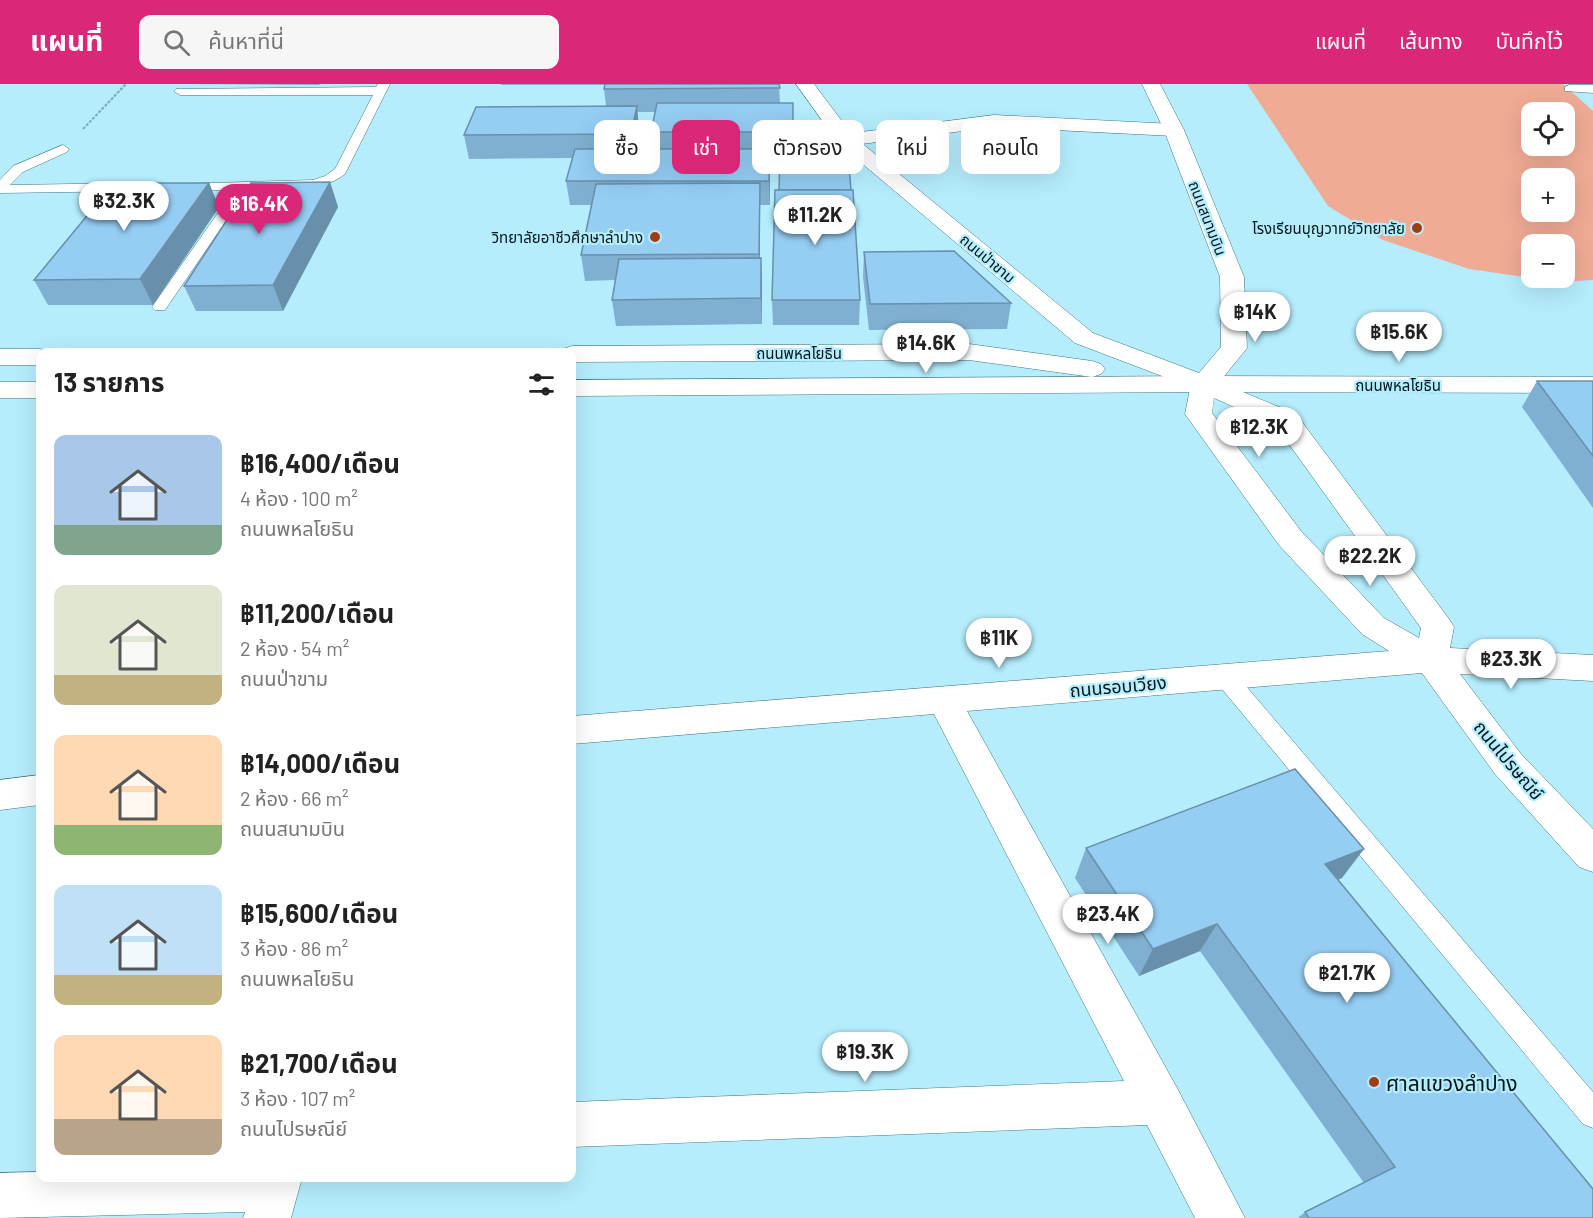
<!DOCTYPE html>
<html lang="th">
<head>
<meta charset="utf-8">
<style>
	:root { --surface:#fff; --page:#f6f6f6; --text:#222; --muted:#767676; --accent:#db2777 }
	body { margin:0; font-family:Barlow,"Noto Sans Thai",sans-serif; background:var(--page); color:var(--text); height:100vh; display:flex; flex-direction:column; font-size:22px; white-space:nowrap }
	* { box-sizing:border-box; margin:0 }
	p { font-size:20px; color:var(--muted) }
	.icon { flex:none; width:33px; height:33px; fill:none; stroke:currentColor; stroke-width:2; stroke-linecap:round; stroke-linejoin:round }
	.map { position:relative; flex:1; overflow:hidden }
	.panel { position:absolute; left:36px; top:264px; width:540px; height:834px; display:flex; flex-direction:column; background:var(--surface); border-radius:12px; box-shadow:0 6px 24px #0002 }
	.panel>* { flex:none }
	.hud { position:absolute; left:594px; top:36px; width:570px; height:54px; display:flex; gap:12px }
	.fabs { position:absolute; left:1521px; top:18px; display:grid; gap:12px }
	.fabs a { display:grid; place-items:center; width:54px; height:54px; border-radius:12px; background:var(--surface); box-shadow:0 6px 24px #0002; font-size:30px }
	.price { position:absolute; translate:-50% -51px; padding:0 14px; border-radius:21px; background:#fff; color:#222; font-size:20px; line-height:39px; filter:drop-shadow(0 2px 3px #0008) }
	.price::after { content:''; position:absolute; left:50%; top:36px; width:18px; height:14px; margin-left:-9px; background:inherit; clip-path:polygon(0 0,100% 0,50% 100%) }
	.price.current { background:var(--accent); color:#fff }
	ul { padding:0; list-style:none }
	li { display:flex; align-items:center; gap:18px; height:150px; padding:0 18px }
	li span { display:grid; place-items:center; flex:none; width:168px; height:120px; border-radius:12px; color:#555 }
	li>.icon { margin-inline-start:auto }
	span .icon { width:72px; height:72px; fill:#fffc; stroke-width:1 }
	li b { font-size:26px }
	h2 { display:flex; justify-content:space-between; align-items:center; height:72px; padding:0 18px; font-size:26px }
	.tag { padding:0 21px; border-radius:12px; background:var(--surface); box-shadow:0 6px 24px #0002; font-size:21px; line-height:54px }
	.tag.current { background:var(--accent); color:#fff }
	header { display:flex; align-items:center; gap:36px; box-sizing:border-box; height:84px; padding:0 30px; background:var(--accent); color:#fff }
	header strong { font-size:28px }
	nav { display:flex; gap:33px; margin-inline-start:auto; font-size:21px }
	.search { width:420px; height:54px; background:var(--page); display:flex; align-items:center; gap:15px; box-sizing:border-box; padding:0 21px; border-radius:12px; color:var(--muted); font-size:22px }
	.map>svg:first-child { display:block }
</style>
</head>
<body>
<header>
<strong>แผนที่</strong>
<div class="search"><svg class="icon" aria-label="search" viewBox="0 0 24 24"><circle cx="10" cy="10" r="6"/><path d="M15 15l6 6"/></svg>ค้นหาที่นี่</div>
<nav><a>แผนที่</a><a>เส้นทาง</a><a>บันทึกไว้</a></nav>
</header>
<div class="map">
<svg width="1593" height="1134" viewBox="0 0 1593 1134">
	<rect width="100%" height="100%" fill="#b5edfd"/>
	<path fill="#f0ab95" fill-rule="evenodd" d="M1247,0H1563L1593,27V196L1559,198L1469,185L1383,156L1328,122ZM1532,28H1564V62H1532ZM1532,94H1564V128H1532ZM1532,160H1564V194H1532Z"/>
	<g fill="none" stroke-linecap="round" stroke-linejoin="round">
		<defs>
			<g id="service">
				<path d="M378,0H390L345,90C318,111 279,105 247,106L165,226H155L152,223L234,106L184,107L179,106L177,103L179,100L313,96L325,92L335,85L373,11H180L174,7L176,5L376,3Z"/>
				<path d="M1569,1H1593V9L1565,7V3Z"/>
				<path d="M63,61L69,65L67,68L23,88L10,101L138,99L145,103L138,107L0,109V96L13,82Z"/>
				<path d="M1225,585L1233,587L1593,1008V1044L1583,1040L1217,599L1214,593L1217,587Z"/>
			</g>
			<g id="minor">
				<path d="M994,31L1174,40L1181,42L1184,46L1181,50L1174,52L994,43L846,62L839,60L836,56L839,52L846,50Z"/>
				<path d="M1204,292L1296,330L1449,535L1454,543L1450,564L1593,571V597L1460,590L1521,670L1593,745V788L1579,783L1495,690L1422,589L967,627L1176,1002L1245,1134H1195L1147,1041L572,1063V1018L1124,997L934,630L572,660V632L1389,567L1362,550L1279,461L1185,330L1191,300L1195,294ZM1214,314L1276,342L1421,544L1419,554L1384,534L1301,447L1212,329Z"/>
				<path d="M40,691V721L0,726V696Z"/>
				<path d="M40,1088V1094H302L291,1134H243L245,1128L0,1134V1089Z"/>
			</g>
			<path id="tertiary" d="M796,0H814L853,52L1093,249L1199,289L1221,263L1220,193L1164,46L1142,0H1160L1184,46L1244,193L1247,264L1213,306L1204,308L1075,259L839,60Z"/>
			<g id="secondary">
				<path d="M969,260L1092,277L1101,280L1105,285L1101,290L1092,293L969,276L572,278V268H560L563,265L572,262Z"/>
				<path d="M0,265H40L50,268H40V281H0Z"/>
				<path d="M1204,292L1593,293V309L1204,308L572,312V296Z"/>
				<rect x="0" y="298" width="40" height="16"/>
			</g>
		</defs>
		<use href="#service" stroke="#3f7483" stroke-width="1"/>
		<use href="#minor" stroke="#3f7483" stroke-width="1"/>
		<use href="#tertiary" stroke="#3f7483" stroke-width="1"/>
		<use href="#secondary" stroke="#3f7483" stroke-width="1"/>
		<path stroke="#7daab7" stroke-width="2" stroke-dasharray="3 1.5" stroke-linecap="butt" d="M83,45L126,0"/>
		<use href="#service" fill="#fff" fill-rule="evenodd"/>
		<use href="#minor" fill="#fff" fill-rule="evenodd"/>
		<use href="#tertiary" fill="#fff" fill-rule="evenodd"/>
		<use href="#secondary" fill="#fff" fill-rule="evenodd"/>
	</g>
	<g fill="#80b0d1" fill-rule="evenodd">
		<path d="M182,0H320L319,1Z"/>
		<path d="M501,0H779L780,19H793V69L860,216L859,241H773L772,216L779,106L780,72H770V121H760V174L762,199V240L616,242L612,216L615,196L585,197L581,171L591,121H570L566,97L572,74L469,75L464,51L606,22L604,5L605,1H501ZM637,28H655L651,48L653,65H636L639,45Z"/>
		<path d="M330,98L338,123L283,227H196L184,202Z"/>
		<path d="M209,99L219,123L153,221H48L34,196Z"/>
		<path d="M864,168L1011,219L1007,245L869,246L863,193Z"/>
		<path d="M1537,297H1593V424L1522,323Z"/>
		<path d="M1086,764L1342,794L1338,796L1593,1134H1298L1305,1128L1364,1099L1200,867L1139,892L1075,794Z"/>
	</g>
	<g fill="#6890aa">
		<path d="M637,22L639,45L634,74L631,50Z"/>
		<path d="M770,65V121L769,97Z"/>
		<path d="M330,98L338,123L283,227L273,201Z"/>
		<path d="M209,99L219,123L153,221L140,195Z"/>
		<path d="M760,99V195L759,170Z"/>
		<path d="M761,174L762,199V240L761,214Z"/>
		<path d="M1364,765L1342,794L1304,809L1325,780Z"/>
		<path d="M1217,840L1200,867L1139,892L1153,865Z"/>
	</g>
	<g fill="#95cdf3" stroke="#6890aa" stroke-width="1.5">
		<path d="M605,0H779L780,4L604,5Z"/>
		<path d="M657,19H793V48H651Z"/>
		<path d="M637,22L631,50L464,51L476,23Z"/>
		<path d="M575,65H770L769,97H566Z"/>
		<path d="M780,69H848L851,106H779Z"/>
		<path d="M330,98L273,201L184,202L251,99Z"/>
		<path d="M114,99H209L140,195L34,196Z"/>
		<path d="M760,99L759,170L581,171L596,100Z"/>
		<path d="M775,106H853L860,216H772Z"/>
		<path d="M954,167L1011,219L870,220L864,168Z"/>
		<path d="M761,174V214L612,216L619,175Z"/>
		<path d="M1537,297H1593V372Z"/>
		<path d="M1295,685L1364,765L1325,780L1593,1105V1134H1309L1305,1128L1395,1083L1217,840L1153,865L1086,764Z"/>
	</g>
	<g fill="#a23c18" stroke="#b5edfd" stroke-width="2">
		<circle cx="1417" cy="144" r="6"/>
		<circle cx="655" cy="153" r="6"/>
		<circle cx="1374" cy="998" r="6"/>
	</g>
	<g text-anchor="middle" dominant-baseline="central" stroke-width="4.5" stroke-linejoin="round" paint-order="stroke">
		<g font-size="15" fill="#01151a" stroke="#b5edfd">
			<text transform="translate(1208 134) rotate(69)">ถนนสนามบิน</text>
			<text transform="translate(988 174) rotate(40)">ถนนป่าขาม</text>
			<text x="799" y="269">ถนนพหลโยธิน</text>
			<text x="1398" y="301">ถนนพหลโยธิน</text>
		</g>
		<g font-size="15" fill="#01151a" stroke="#b5edfd" text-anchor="end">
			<text x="1405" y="144">โรงเรียนบุญวาทย์วิทยาลัย</text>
			<text x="643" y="153">วิทยาลัยอาชีวศึกษาลำปาง</text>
		</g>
		<g font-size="18" fill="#01151a" stroke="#b5edfd">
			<text transform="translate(1118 602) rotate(-5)">ถนนรอบเวียง</text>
			<text transform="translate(1509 676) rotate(50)">ถนนไปรษณีย์</text>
		</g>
		<g font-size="21" fill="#01151a" stroke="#b5edfd" text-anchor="start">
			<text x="1386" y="998">ศาลแขวงลำปาง</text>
		</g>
	</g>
</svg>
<div class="fabs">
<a><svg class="icon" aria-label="locate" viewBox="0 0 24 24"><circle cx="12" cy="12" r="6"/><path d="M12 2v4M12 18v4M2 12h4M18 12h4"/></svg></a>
<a>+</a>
<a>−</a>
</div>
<b class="price" style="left:124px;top:148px">฿32.3K</b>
<b class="price current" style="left:259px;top:151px">฿16.4K</b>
<b class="price" style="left:815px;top:162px">฿11.2K</b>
<b class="price" style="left:1255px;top:259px">฿14K</b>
<b class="price" style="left:1399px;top:279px">฿15.6K</b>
<b class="price" style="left:926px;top:290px">฿14.6K</b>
<b class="price" style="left:1259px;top:374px">฿12.3K</b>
<b class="price" style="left:1370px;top:503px">฿22.2K</b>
<b class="price" style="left:999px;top:585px">฿11K</b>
<b class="price" style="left:1511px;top:606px">฿23.3K</b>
<b class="price" style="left:1108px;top:861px">฿23.4K</b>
<b class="price" style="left:1347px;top:920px">฿21.7K</b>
<b class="price" style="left:865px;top:999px">฿19.3K</b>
<div class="hud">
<a class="tag">ซื้อ</a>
<a class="tag current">เช่า</a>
<a class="tag">ตัวกรอง</a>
<a class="tag">ใหม่</a>
<a class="tag">คอนโด</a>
</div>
<section class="panel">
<h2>13 รายการ<svg class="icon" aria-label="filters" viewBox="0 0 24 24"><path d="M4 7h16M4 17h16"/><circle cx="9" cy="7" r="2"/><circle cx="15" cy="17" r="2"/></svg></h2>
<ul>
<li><span style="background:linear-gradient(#a9c7e8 75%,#7fa58c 0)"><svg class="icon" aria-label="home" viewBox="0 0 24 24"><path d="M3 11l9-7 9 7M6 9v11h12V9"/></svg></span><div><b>฿16,400/เดือน</b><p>4 ห้อง · 100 m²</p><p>ถนนพหลโยธิน</p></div></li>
<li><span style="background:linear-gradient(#dfe7d0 75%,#c2b280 0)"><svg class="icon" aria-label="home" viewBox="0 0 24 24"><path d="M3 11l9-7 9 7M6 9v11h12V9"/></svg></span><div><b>฿11,200/เดือน</b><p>2 ห้อง · 54 m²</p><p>ถนนป่าขาม</p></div></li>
<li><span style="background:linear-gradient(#ffd9b3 75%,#8fb573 0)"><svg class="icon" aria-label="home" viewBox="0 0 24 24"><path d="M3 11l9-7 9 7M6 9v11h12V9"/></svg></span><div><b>฿14,000/เดือน</b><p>2 ห้อง · 66 m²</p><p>ถนนสนามบิน</p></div></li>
<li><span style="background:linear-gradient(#bfe0f5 75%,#c2b280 0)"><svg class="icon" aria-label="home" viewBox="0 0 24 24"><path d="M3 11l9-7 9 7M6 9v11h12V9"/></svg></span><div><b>฿15,600/เดือน</b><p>3 ห้อง · 86 m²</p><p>ถนนพหลโยธิน</p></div></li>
<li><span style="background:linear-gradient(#ffd9b3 70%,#b9a48a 0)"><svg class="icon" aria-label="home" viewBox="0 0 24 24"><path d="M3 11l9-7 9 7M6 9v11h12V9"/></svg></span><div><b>฿21,700/เดือน</b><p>3 ห้อง · 107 m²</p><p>ถนนไปรษณีย์</p></div></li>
</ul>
</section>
</div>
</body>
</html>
